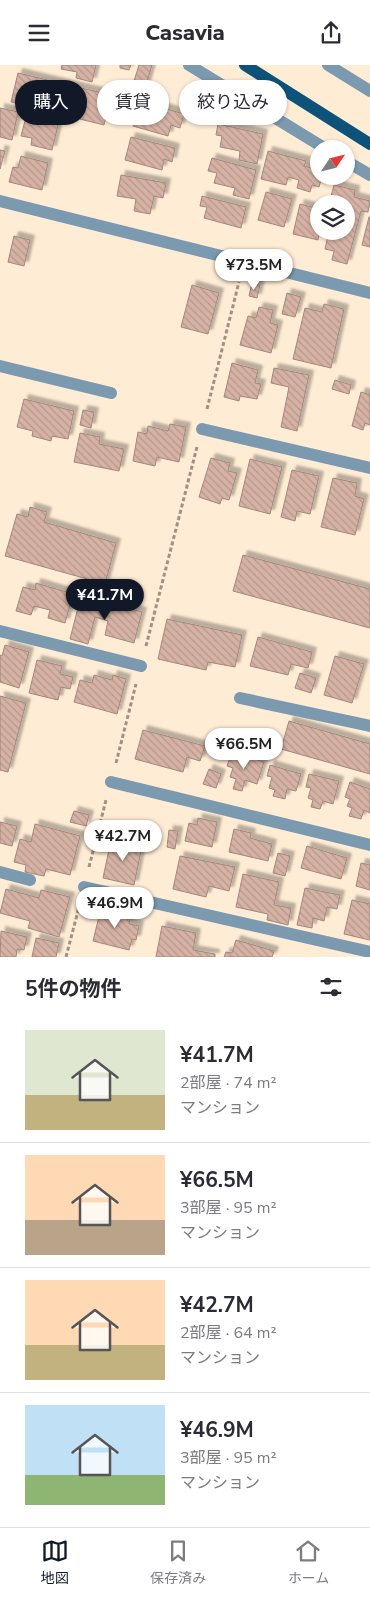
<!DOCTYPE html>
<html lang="ja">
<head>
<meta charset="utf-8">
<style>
	:root { --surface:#fff; --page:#f2f2f3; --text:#2b2b33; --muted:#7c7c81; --line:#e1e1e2; --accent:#111827 }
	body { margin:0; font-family:"Nunito Sans","Noto Sans JP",sans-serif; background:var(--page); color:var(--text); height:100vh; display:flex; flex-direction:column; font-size:19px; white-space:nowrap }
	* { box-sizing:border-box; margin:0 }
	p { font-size:16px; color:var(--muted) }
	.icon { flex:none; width:28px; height:28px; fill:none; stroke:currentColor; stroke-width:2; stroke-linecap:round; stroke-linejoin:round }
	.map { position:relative; height:892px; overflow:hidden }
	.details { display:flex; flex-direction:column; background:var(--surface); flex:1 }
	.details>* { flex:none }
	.banner { position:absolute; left:15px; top:15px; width:340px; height:45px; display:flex; gap:10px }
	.needle { width:32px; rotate:55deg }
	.buttons { position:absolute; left:310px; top:75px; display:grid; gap:10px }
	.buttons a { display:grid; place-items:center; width:45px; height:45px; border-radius:50%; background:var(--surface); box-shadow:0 1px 4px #0004; font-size:25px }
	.price { position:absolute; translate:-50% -42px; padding:0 11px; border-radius:18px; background:#fff; color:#222; font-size:16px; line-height:32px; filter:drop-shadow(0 1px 2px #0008) }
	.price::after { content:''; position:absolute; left:50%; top:30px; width:15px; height:11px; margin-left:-8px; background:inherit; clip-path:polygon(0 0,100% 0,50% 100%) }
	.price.on { background:var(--accent); color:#fff }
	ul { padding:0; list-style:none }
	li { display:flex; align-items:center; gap:15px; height:125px; padding:0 25px }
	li+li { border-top:1px solid var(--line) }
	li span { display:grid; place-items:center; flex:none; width:140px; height:100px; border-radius:0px; color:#555 }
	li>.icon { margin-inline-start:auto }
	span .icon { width:60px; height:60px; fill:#fffc; stroke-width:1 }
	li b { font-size:21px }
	h2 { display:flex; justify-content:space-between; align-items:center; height:60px; padding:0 25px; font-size:21px }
	.tag { padding:0 18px; border-radius:22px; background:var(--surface); box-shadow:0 1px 4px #0004; font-size:18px; line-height:45px }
	.tag.on { background:var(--accent); color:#fff }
	header { display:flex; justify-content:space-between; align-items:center; height:65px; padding:0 25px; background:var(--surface); font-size:22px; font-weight:800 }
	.tabs { display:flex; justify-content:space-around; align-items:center; height:70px; border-top:1px solid var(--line); background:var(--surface); font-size:14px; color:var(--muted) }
	.tabs a { display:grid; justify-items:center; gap:2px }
	.tabs .on { color:var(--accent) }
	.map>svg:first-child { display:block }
</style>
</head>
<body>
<header><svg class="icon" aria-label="menu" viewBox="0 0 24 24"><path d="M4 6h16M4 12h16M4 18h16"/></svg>Casavia<svg class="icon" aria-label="share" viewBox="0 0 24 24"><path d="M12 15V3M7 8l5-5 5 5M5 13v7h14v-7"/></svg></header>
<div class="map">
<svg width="370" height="892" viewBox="0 0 370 892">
	<defs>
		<pattern id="building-back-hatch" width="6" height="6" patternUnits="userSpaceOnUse" patternTransform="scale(1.25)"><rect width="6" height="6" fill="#d5b2a4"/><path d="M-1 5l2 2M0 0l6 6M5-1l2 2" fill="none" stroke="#b6988c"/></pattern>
		<filter id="shadow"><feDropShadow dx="4.5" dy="-4.5" stdDeviation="1" flood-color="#0004"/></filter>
	</defs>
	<rect width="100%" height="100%" fill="#ffecd5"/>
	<g fill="url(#building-back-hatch)" stroke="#a2877c" filter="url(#shadow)">
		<path d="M62,0H96L92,17L76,13L77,7L61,4Z"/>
		<path d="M120,0H131L129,5L120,3Z"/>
		<path d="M139,0H152L143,30L131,26Z"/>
		<path d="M18,8L111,30L104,60L11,37Z"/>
		<path d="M140,36L184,49L180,63L171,60L168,71L133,61Z"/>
		<path d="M0,43L18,47L12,75L0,72Z"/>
		<path d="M26,52L58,60L52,85L31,80L32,73L21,71Z"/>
		<path d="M218,59L263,69L257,99L239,95L240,86L220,82L222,71L216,70Z"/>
		<path d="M131,72L175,83L172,97L164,94L162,105L125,95Z"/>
		<path d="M0,85L5,86L0,104Z"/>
		<path d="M268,86L306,96L304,101L319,105V111H322L319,122L312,120L310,127L297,123L299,115L288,112L286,120L261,114Z"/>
		<path d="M21,91L48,98L42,125L9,117L13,102L18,103Z"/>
		<path d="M212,93L256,105L249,134L233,130L235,123L214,118L217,108L208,106Z"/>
		<path d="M121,110L166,118L163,133L154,131L150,149L134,146L136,134L117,131Z"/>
		<path d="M334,120L355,125L354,132L370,136L368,147L361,146L347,199L332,195L334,186L325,184L329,166H346V139H329Z"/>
		<path d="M266,127L292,134L284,162L258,155Z"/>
		<path d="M202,131L246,142L241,163L204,153L207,142L200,141Z"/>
		<path d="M300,139L319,144L320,166L318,175L293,169Z"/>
		<path d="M369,152H370V182L362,180Z"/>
		<path d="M14,171L30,175L24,201L8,197Z"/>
		<path d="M252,218L260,220L257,233L249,231Z"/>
		<path d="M192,220L219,228L208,269L181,262Z"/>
		<path d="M287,228L301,232L295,252L282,249Z"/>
		<path d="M324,239L344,244L331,303L293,294L305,243L322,247Z"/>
		<path d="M259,242L273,245L270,258L278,260L271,288L240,280L248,251L256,253Z"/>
		<path d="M232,298L258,305L255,318L261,319L257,334L240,331L239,336L224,332Z"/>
		<path d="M274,303L309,310L297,366L281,362L289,322L271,318Z"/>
		<path d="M335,315L351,320L349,329L332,324Z"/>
		<path d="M361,327L370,330V360L365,358L363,365L352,361Z"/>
		<path d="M24,334L74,346L68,374L52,371L51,376L32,371L33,366L17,362Z"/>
		<path d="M83,345L94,347L91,363L80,360Z"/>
		<path d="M170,359L186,362L179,397L157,392L155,401L133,396L138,367L147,369L148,361L168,366Z"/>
		<path d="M80,368L100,372L99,379L124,384L119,406L74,397Z"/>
		<path d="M211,393L230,398L228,406L237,408L229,435L222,433L220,439L199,432Z"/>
		<path d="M250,394L282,402L270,449L239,441Z"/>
		<path d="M292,405L319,411L310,449L297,446L295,456L281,452Z"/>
		<path d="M333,413L357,418L355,431L364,434L355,470L321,462Z"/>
		<path d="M30,442L47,447L44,457L116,478L105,519L5,491L17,449L28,452Z"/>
		<path d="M243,490L370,524V563L233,526Z"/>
		<path d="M36,518L73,529L65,558L48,553L50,545L34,541L31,550L16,546L23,522L35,525Z"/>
		<path d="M81,531L142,547L134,578L105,570L108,556L95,552L88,579L70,574Z"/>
		<path d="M167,554L242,570L235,602L208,597L206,605L158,594Z"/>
		<path d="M258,572L312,587L308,603L291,599L288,610L250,601Z"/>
		<path d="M5,580L29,587L19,623L0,617V590L2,591Z"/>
		<path d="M335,591L364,599L352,638L324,630Z"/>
		<path d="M37,595L62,601L60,609L73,612L70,624L61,622L58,635L29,628Z"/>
		<path d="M300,608L316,613L311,628L295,623Z"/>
		<path d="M94,610L112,615L113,610L126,614L117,649L74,637L80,615L92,618Z"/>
		<path d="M0,631L26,638L8,707L0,705Z"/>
		<path d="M289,656L370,679V709L281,684Z"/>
		<path d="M143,665L205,681L200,696L187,692L183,707L135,694Z"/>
		<path d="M232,687L264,697L257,719L245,715L242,726L233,724L236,714L230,712L233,703L227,701Z"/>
		<path d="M270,700L301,709L296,726L287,724L285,734L273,731L275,725L269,723L272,712L267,711Z"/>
		<path d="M209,704L221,709L216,723L203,719Z"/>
		<path d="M309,709L339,716L333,739L323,736L320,744L311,742L313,735L308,733L311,723L306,722Z"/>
		<path d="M350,717L370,724V748L364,745L361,754L349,751L352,743L347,741L350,734L345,732Z"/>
		<path d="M74,746L89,750L86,761L70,757Z"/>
		<path d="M198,753L217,757L212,782L185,776L189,758L197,760Z"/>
		<path d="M0,757L17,761L12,781L0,778Z"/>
		<path d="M35,759L80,771L70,810L46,804L44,811L25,807L26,800L14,797L20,774L31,777Z"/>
		<path d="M234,764L251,768L250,773L272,779L268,796L229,787Z"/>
		<path d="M169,765L178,766L175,784L167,782Z"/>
		<path d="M111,775L142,781L134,820L103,813Z"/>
		<path d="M307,781L347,793L341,814L301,803Z"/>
		<path d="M278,788L290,791L285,811L273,808Z"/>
		<path d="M180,791L235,802L229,826L209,821L206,832L173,824Z"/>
		<path d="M361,798L370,800V825L356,821Z"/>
		<path d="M243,809L279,817L274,840L291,843L288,860L267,855L268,849L236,842Z"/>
		<path d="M305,823L340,830L337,844L327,842L324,856L313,853L312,863L297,860Z"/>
		<path d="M6,824L39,833L41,825L70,832L59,872L28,863L30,856L0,848Z"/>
		<path d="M352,835L370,839V875L344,869Z"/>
		<path d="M101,843L131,850L129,859L139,861L136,875L132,874L129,885L93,876Z"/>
		<path d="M162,861L196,868L193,885L215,889V892H156Z"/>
		<path d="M1,866L27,872L24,885L17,884L16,892H0Z"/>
		<path d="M36,873L59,878L56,892H32Z"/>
		<path d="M236,875L274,886L272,892H224L226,887L232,888Z"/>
	</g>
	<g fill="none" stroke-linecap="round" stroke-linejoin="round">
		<g stroke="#a09281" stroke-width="3" stroke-dasharray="4 2.5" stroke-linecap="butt">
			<path d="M207,344L239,217"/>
			<path d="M146,581L197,382"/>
			<path d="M116,698L136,619"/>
			<path d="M89,802L106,735"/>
			<path d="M66,892L79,842"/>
		</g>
		<g stroke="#7b9ab0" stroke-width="12">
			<path d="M0,301L111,328"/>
			<path d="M0,807L30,815"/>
		</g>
		<g stroke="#7b9ab0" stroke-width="12">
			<path d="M189,0L326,84"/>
			<path d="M328,0L370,26"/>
			<path d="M346,96L370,110"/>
			<path d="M0,136L370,228"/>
			<path d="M202,364L370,403"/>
			<path d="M0,566L141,601"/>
			<path d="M240,633L370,661"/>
			<path d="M111,717L370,780"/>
			<path d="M84,822L370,887"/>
		</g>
		<path stroke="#0d5379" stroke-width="12" d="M245,0L370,79"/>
	</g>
</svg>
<div class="buttons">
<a><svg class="needle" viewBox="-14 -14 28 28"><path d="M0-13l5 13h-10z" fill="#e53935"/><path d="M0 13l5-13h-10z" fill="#7c7c81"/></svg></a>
<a><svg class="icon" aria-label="layers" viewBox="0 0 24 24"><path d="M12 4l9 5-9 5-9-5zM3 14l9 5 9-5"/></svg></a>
</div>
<b class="price" style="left:254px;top:226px">¥73.5M</b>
<b class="price on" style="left:105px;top:556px">¥41.7M</b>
<b class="price" style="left:244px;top:705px">¥66.5M</b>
<b class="price" style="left:123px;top:797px">¥42.7M</b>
<b class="price" style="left:115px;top:864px">¥46.9M</b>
<div class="banner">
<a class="tag on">購入</a>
<a class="tag">賃貸</a>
<a class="tag">絞り込み</a>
</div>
</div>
<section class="details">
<h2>5件の物件<svg class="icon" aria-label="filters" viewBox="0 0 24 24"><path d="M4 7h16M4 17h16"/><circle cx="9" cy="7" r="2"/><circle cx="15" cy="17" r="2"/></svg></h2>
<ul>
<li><span style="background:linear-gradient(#dfe7d0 65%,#c2b280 0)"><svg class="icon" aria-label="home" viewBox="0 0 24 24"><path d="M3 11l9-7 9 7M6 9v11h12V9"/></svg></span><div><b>¥41.7M</b><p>2部屋 · 74 m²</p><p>マンション</p></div></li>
<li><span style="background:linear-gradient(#ffd9b3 65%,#b9a48a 0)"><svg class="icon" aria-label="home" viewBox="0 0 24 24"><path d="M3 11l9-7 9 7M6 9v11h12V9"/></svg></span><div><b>¥66.5M</b><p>3部屋 · 95 m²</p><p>マンション</p></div></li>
<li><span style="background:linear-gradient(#ffd9b3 65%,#c2b280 0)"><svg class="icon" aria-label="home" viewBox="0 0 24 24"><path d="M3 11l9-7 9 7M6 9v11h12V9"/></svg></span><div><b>¥42.7M</b><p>2部屋 · 64 m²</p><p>マンション</p></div></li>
<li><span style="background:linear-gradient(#bfe0f5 70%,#8fb573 0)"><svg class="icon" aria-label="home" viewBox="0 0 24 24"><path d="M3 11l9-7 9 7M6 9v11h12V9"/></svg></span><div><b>¥46.9M</b><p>3部屋 · 95 m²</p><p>マンション</p></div></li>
</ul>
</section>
<nav class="tabs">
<a class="on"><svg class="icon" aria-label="map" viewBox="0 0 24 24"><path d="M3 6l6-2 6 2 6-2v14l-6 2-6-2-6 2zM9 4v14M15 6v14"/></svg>地図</a>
<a><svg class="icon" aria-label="saved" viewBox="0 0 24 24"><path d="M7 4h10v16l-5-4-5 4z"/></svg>保存済み</a>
<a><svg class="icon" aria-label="home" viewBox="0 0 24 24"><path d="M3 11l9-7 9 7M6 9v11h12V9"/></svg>ホーム</a>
</nav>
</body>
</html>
